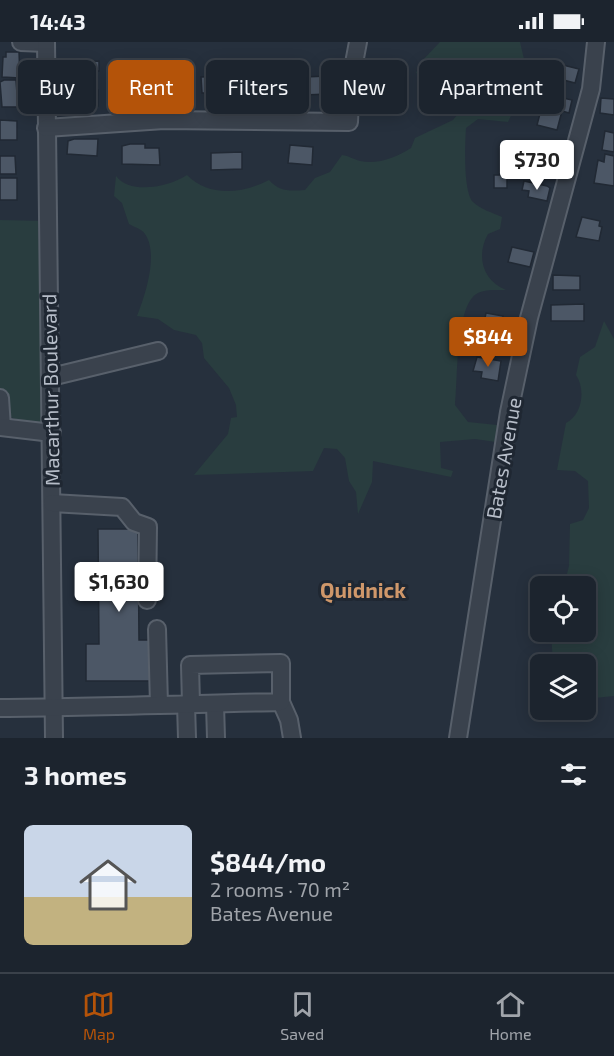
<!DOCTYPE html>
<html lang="en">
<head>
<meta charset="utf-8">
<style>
	:root { --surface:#1c242e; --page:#29303a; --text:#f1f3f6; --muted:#a0a4aa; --line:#3a414a; --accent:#b45309 }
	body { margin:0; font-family:"Exo 2",sans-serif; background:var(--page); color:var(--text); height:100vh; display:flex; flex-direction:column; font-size:22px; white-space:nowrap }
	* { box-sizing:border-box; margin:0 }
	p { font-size:20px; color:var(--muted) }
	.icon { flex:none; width:33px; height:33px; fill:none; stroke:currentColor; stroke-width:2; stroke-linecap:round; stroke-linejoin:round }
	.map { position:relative; height:696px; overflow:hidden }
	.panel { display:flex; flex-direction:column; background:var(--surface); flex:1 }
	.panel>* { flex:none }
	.hud { position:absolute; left:18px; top:18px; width:579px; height:54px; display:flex; gap:12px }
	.controls { position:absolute; left:530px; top:534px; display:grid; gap:12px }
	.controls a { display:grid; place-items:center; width:66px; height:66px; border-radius:9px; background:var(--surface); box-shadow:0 3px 15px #0003,0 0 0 2px var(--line); font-size:30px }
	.price { position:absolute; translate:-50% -51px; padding:0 14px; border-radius:6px; background:#fff; color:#222; font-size:20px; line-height:39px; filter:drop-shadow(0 2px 3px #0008) }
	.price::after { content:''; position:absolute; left:50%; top:36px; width:18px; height:14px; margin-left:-9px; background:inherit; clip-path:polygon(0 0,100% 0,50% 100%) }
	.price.on { background:var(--accent); color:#fff }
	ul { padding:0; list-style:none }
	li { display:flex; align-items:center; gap:18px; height:150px; padding:0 24px }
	li span { display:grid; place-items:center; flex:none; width:168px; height:120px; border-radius:9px; color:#555 }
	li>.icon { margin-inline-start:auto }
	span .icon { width:72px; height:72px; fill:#fffc; stroke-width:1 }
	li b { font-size:26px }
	h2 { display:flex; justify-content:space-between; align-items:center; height:72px; padding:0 24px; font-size:26px }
	.tag { padding:0 21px; border-radius:9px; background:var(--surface); box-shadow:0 3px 15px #0003,0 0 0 2px var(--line); font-size:21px; line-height:54px }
	.tag.on { background:var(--accent); color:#fff }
	.status { display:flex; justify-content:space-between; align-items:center; height:42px; padding:0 30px; background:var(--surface); direction:ltr }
	.status svg { height:16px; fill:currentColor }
	.menu { display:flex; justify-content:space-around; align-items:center; height:84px; border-top:2px solid var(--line); background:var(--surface); font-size:16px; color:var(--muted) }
	.menu a { display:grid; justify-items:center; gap:3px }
	.menu .on { color:var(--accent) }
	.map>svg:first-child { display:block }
</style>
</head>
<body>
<div class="status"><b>14:43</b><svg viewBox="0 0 49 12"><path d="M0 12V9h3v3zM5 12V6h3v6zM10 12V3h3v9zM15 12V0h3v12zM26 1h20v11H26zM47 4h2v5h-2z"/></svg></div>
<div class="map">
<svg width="614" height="696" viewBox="0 0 614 696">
	<rect width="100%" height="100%" fill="#26303d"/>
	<g fill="#293d3f">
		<path d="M440,0H520L524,17C505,26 518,46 515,61C514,67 511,74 508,80L478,77L466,86C465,102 463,149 473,160C480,167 493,171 502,175L500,187L488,192C476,213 482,239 506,248C498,248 485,247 478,251C455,262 458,338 455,363L468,380L507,384L503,401L475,397L440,400L441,426L453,429L451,435L373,419L372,440L358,472L356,450L349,439L345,416L337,407L324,406L313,429L194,433L228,392L231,376L237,375L236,363L229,346L204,316L202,301L196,293L174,288L158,277L137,274C145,254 159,212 145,192C142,187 134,185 129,182L122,161L114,154L116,134C130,153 169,145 187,133C209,156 244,151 269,138C280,150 289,149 305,148L315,136L330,130L342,113C349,114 353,117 360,119C378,123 397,115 411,106L415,96L453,78L465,63L463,47L443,31L428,36L416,31L421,20Z"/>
		<path d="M0,178L46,179L53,382L34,384L0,371Z"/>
		<path d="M604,279L614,297V654L585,657V622H553L551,590H585V544H564L569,524L570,482L583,478L589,466L588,439L575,429L557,428L566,381C582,373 586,348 576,333L580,315L595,305Z"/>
	</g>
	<g fill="#4c5766" stroke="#212934" stroke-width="1.5">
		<path d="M6,10H19L20,36L2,35L3,15H6Z"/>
		<path d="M99,19V29H92V45H76L75,20Z"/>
		<path d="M559,22L579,27L575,41L552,35L555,25L558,26Z"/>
		<path d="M250,28H259V51H235V35H250Z"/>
		<path d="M380,31L396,32L394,56L378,55Z"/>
		<path d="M225,34V51H202L201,35Z"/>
		<path d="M328,34V52L304,53V35Z"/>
		<rect x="271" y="35" width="20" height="16"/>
		<path d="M120,36H140V43H144L145,52H120Z"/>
		<path d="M162,37H186V53L162,54Z"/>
		<path d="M4,38H16L18,65H2L0,40Z"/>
		<rect x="76" y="48" width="22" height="16"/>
		<path d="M550,53L572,58L569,71L562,69L557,88L537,83L542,64L547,65Z"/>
		<path d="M601,56L614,57V73L600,71Z"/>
		<path d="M0,78L17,79V98H0Z"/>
		<path d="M605,89L614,91V110L602,108Z"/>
		<path d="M74,97H98L97,114L67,112L68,99Z"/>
		<path d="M539,100L559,104L555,123L535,119Z"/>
		<path d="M130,102H145V106H159L160,123L122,122V104Z"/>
		<path d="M290,103L313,105L312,123L288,121Z"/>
		<path d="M242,110V127L211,128V111Z"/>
		<path d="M605,112L614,114V144L594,141L598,118L604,120Z"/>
		<path d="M0,114H15L16,132H0Z"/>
		<rect x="494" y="133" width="13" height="13"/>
		<rect x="0" y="136" width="17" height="22"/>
		<path d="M524,139L547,144L550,146L547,159L528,155L529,149L522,148Z"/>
		<path d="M582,175L600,179L599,184L602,185L599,199L576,195Z"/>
		<path d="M512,205L534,210L530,225L508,220Z"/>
		<path d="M553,233L580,234V248H553Z"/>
		<path d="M584,262V279H551V263Z"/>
		<path d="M486,271L503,274L499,298L481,295Z"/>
		<path d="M477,315L501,319L498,339L481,336L482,330L473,329Z"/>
		<path d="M98,487H138L139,598H152V639H86V602H99Z"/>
	</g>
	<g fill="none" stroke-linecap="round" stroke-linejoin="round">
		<defs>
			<g id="minor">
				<path d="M21,0L46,1"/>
				<path d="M46,0L54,696"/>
				<path d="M46,86L164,78L349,80L351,37L358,0"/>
				<path d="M51,335L158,309"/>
				<path d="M0,356L2,385"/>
				<path d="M0,385L52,391"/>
				<path d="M52,461L122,465L134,480L148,485L147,558"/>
				<path d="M157,587L159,663"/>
				<path d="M281,660L289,678L292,696"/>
				<path d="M186,662L187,696"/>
				<path d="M215,662L216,696"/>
				<path d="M0,666C94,665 188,662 281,660V621L190,623L191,662"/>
				<path d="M458,696L509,370L529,276L591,47L596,0"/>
			</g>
		</defs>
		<use href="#minor" stroke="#58606b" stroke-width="20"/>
		<use href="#minor" stroke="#3a424d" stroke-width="16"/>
	</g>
	<g text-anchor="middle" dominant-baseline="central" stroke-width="6" stroke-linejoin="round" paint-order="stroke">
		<g font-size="20" fill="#b6bdc8" stroke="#1f2732">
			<text transform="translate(50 348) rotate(-91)">Macarthur Boulevard</text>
			<text transform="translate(503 416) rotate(-80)">Bates Avenue</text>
		</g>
		<g font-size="21" font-weight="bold" fill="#cf976a" stroke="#1f2732">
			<text x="363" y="547">Quidnick</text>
		</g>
	</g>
</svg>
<div class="controls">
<a><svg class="icon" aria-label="locate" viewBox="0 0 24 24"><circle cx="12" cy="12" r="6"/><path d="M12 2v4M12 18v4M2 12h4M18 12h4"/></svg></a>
<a><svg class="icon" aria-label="layers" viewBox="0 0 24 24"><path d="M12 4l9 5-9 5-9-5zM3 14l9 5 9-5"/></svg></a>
</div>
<b class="price" style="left:537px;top:149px">$730</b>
<b class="price on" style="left:488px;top:326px">$844</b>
<b class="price" style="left:119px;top:571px">$1,630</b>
<div class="hud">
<a class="tag">Buy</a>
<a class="tag on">Rent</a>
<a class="tag">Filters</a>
<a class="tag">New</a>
<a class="tag">Apartment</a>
</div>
</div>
<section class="panel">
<h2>3 homes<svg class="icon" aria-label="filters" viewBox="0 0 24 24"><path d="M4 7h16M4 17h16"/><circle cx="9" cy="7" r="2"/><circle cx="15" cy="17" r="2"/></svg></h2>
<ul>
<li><span style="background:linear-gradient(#c9d6e8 60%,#c2b280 0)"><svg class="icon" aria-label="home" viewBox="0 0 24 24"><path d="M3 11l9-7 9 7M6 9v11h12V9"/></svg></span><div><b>$844/mo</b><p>2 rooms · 70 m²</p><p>Bates Avenue</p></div></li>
</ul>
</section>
<nav class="menu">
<a class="on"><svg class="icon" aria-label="map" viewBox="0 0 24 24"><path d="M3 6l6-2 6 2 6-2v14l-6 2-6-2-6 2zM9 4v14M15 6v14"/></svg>Map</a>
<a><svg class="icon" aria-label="saved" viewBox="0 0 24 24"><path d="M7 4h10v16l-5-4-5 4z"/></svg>Saved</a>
<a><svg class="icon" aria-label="home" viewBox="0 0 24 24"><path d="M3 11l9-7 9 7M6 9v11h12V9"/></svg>Home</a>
</nav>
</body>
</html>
